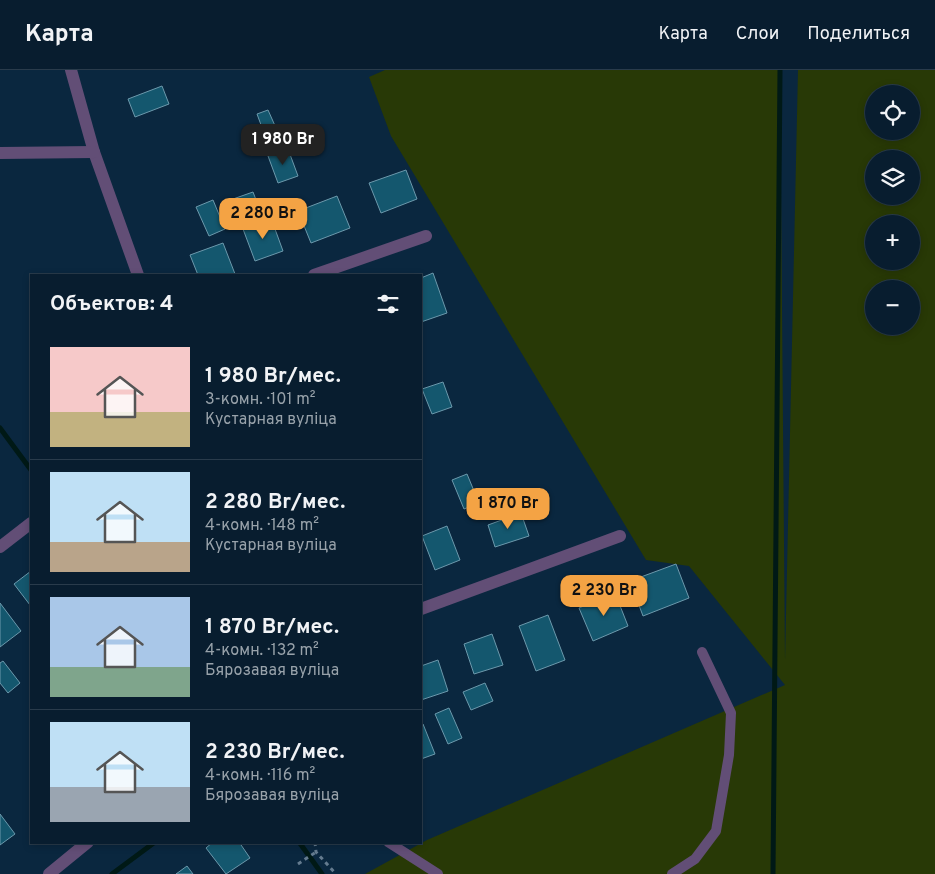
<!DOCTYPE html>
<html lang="ru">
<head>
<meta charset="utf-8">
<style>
	:root { --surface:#081d2f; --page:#112637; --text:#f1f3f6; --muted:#98a2aa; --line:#293b4b; --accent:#f4a344 }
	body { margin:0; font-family:Overpass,sans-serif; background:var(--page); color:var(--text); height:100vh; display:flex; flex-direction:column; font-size:19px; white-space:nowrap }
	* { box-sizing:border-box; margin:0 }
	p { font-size:16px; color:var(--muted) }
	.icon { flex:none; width:28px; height:28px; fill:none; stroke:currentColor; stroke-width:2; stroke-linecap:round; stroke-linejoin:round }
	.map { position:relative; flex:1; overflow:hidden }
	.sheet { position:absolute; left:30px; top:204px; width:392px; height:570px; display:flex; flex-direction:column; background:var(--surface); border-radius:0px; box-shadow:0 2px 8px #0003,0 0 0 1px var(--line) }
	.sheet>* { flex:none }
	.fabs { position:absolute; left:865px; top:15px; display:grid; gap:10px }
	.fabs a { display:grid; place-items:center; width:55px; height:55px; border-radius:50%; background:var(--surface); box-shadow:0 2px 8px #0003,0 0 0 1px var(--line); font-size:25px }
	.price { position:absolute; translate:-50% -42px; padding:0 11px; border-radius:10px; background:var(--accent); color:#111; font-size:16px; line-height:32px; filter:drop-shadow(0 1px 2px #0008) }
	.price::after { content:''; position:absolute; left:50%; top:30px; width:15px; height:11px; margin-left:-8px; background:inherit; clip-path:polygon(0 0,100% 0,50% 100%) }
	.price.on { background:#222; color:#fff }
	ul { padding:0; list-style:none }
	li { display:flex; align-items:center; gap:15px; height:125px; padding:0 20px }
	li+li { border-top:1px solid var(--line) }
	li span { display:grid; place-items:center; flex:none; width:140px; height:100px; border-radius:0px; color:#555 }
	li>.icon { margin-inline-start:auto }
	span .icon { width:60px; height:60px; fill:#fffc; stroke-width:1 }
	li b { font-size:21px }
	h2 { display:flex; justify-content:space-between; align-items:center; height:60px; padding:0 20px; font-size:21px }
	header { display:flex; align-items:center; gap:30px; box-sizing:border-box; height:70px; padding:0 25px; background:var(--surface); border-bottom:1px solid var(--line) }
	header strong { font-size:24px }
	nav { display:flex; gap:28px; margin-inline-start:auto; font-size:18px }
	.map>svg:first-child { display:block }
</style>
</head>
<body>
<header>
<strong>Карта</strong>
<nav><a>Карта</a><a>Слои</a><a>Поделиться</a></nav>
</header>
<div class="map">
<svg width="935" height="804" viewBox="0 0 935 804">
	<rect width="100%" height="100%" fill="#0a273f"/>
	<path fill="#283906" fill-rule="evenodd" d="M385,0H780L785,591L798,0H935V804H365L427,770L785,615L689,496L646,490L391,66L369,7ZM874,24H911V61H874ZM874,89H911V126H874ZM874,154H911V191H874ZM874,219H911V256H874Z"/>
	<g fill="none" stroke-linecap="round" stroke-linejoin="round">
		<g stroke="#001916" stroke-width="5">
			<path d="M0,358L31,400"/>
			<path d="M299,772L322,804"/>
			<path d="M112,804L155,772"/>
			<path d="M773,804L780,0"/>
		</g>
	</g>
	<g fill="#14576e" stroke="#6c99ac">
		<path d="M162,16L169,34L135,47L128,29Z"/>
		<path d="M268,40L276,58L264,63L257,44Z"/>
		<path d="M288,79L298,106L278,113L268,86Z"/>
		<path d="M406,100L417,129L381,143L369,113Z"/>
		<path d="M253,122L258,135L237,142L233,129Z"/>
		<path d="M337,126L350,158L311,173L298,141Z"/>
		<path d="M213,130L225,159L209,166L196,137Z"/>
		<path d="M271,148L283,181L255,191L243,159Z"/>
		<path d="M223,173L235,204L198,205L190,185Z"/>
		<path d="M433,203L447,243L421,252V208Z"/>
		<path d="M443,312L452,337L432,344L422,319Z"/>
		<path d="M467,404L479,433L464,439L452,410Z"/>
		<path d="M521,443L529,466L495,477L488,455Z"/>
		<path d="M447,456L460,490L435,500L422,466Z"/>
		<path d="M676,494L689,528L643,546L630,511Z"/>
		<path d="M31,501V534L30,535L14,514Z"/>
		<path d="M615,523L628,556L593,571L579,538Z"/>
		<path d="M0,533L21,561L0,577Z"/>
		<path d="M548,545L565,590L536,601L519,556Z"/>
		<path d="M492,564L503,595L474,604L464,574Z"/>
		<path d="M438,590L448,621L421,630V596Z"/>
		<path d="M3,591L20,613L8,623L0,613V593Z"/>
		<path d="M485,613L493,631L471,640L463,622Z"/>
		<path d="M449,638L462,668L448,674L435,644Z"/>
		<path d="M423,654L435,684L421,689V655Z"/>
		<path d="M0,744L15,764L0,775Z"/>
		<path d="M213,772H239L250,788L226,804L206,778Z"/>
		<path d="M187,796L193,804H176Z"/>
	</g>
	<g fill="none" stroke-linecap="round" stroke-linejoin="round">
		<g stroke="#647b8f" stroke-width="3" stroke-dasharray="4 4" stroke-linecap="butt">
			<path d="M315,772L316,782L336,804"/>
			<path d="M298,794L316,782"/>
		</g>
		<g stroke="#624e76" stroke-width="10">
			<path d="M388,772L438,804"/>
			<path d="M672,804L695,789L716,761L729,685L731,643L702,582"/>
		</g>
		<g stroke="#624e76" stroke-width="12">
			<path d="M71,0L94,82L138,205"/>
			<path d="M0,83L94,82"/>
			<path d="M314,205L426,166"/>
			<path d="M0,477L31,453"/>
			<path d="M421,539L620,466"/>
			<path d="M49,804L88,772"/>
		</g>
	</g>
</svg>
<div class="fabs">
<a><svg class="icon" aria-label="locate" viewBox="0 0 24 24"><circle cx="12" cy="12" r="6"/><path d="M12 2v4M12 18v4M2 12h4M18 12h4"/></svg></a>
<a><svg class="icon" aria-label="layers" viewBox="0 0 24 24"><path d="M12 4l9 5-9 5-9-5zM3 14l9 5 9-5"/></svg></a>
<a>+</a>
<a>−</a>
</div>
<b class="price on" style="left:283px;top:96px">1 980 Br</b>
<b class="price" style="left:263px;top:170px">2 280 Br</b>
<b class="price" style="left:508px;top:460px">1 870 Br</b>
<b class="price" style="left:604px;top:547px">2 230 Br</b>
<section class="sheet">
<h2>Объектов: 4<svg class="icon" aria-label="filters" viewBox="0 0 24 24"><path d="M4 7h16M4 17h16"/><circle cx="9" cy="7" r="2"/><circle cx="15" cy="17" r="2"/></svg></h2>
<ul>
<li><span style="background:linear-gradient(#f6c9c9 65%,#c2b280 0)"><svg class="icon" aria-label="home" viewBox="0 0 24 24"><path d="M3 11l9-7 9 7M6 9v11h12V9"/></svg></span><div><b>1 980 Br/мес.</b><p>3-комн. · 101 m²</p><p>Кустарная вуліца</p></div></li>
<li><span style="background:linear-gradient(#bfe0f5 70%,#b9a48a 0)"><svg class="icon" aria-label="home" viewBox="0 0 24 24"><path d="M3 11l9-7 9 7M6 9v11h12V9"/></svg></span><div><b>2 280 Br/мес.</b><p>4-комн. · 148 m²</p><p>Кустарная вуліца</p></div></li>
<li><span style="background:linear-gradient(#a9c7e8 70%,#7fa58c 0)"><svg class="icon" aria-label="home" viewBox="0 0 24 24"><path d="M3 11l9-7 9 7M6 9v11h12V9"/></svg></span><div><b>1 870 Br/мес.</b><p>4-комн. · 132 m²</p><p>Бярозавая вуліца</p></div></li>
<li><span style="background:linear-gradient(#bfe0f5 65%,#9aa5b1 0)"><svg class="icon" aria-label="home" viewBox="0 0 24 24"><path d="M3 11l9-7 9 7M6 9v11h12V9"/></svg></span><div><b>2 230 Br/мес.</b><p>4-комн. · 116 m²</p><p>Бярозавая вуліца</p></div></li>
</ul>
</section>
</div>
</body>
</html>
